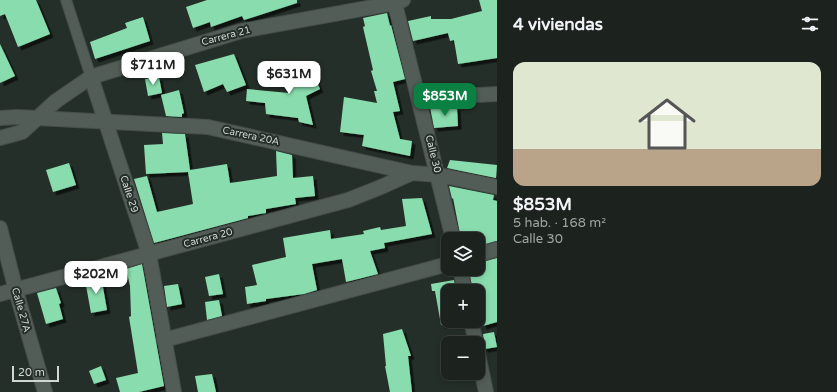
<!DOCTYPE html>
<html lang="es">
<head>
<meta charset="utf-8">
<style>
	:root { --surface:#1c231f; --page:#252b28; --text:#f1f3f6; --muted:#a0a4a4; --line:#3a403d; --accent:#0b8043 }
	body { margin:0; font-family:"Varela Round",sans-serif; background:var(--page); color:var(--text); height:100vh; display:flex; flex-direction:column; font-size:15px; white-space:nowrap }
	* { box-sizing:border-box; margin:0 }
	p { font-size:13px; color:var(--muted) }
	.icon { flex:none; width:22px; height:22px; fill:none; stroke:currentColor; stroke-width:2; stroke-linecap:round; stroke-linejoin:round }
	.map { position:relative; flex:1; overflow:hidden }
	.panel { display:flex; flex-direction:column; background:var(--surface); width:340px }
	.panel>* { flex:none }
	.fabs { position:absolute; left:441px; top:232px; display:grid; gap:8px }
	.fabs a { display:grid; place-items:center; width:44px; height:44px; border-radius:8px; background:var(--surface); box-shadow:0 2px 6px #0003,0 0 0 1px var(--line); font-size:20px }
	.scale { position:absolute; left:12px; bottom:10px; width:47px; box-sizing:border-box; padding-left:4px; border:2px solid #d1d7d3; border-top:0; font-size:11px; line-height:14px; white-space:nowrap; color:#d1d7d3; -webkit-text-stroke:3px #252f29; paint-order:stroke }
	.price { position:absolute; translate:-50% -34px; padding:0 9px; border-radius:8px; background:#fff; color:#222; font-size:13px; line-height:26px; filter:drop-shadow(0 1px 2px #0008) }
	.price::after { content:''; position:absolute; left:50%; top:24px; width:12px; height:9px; margin-left:-6px; background:inherit; clip-path:polygon(0 0,100% 0,50% 100%) }
	.price.current { background:var(--accent); color:#fff }
	ul { padding:0; list-style:none }
	li { display:grid; align-content:center; gap:8px; height:212px; padding:0 16px }
	li+li { border-top:1px solid var(--line) }
	li span { display:grid; place-items:center; height:124px; border-radius:12px; color:#555 }
	li>.icon { margin-inline-start:auto }
	span .icon { width:72px; height:72px; fill:#fffc; stroke-width:1 }
	li b { font-size:17px }
	h2 { display:flex; justify-content:space-between; align-items:center; height:48px; padding:0 16px; font-size:17px }
	main { display:flex; flex:1; min-height:0 }
	.map>svg:first-child { display:block }
</style>
</head>
<body>
<main>
<div class="map">
<svg width="497" height="392" viewBox="0 0 497 392">
	<defs>
		<filter id="shadow"><feDropShadow dx="3.5" dy="3.5" stdDeviation="0" flood-color="#0009"/></filter>
	</defs>
	<rect width="100%" height="100%" fill="#252f29"/>
	<g fill="#89dcad" filter="url(#shadow)">
		<path d="M0,0H36L50,34L18,47L5,14L0,16Z"/>
		<path d="M207,0H297V3L244,20L242,16L211,27L210,22L193,28L186,7Z"/>
		<path d="M479,0H497V58L458,64L454,40L450,41L448,33L413,41L408,21L431,16V19H451L482,11Z"/>
		<path d="M387,13L390,26L391,25L405,79L393,82L400,111L393,112L400,139L412,141L410,156L362,146L364,135L340,132L344,97L377,103L374,91H377L371,71L373,70L363,27L365,26L363,18Z"/>
		<path d="M143,17L150,41L95,59L90,42L127,28L125,23Z"/>
		<path d="M0,44L15,76L0,83Z"/>
		<path d="M234,54L246,85L227,92L223,84L204,92L195,65Z"/>
		<path d="M301,62L308,75L313,73L320,89L306,96L313,125L299,122L298,118L266,114L265,103L246,101L247,89L289,93L282,67Z"/>
		<path d="M159,77L162,93L148,96L145,79Z"/>
		<path d="M179,90L184,113L182,114V117L166,116L161,95Z"/>
		<path d="M430,107H457L458,126L434,128Z"/>
		<path d="M162,133L185,134L190,170L227,164L230,183L277,176L276,151L292,155L293,178L313,176L315,196L295,198L296,204L266,209V213L248,216V218L154,243L134,179L147,176L157,212L193,204L188,172L146,174L144,145L163,144Z"/>
		<path d="M450,160L497,165L496,178L447,168Z"/>
		<path d="M69,163L76,185L53,192L46,170Z"/>
		<path d="M449,186L494,195L493,200L497,201V241L478,246V239H461L453,198L452,199Z"/>
		<path d="M422,198L432,234L384,243L385,248L370,251L378,274L346,282L342,259L312,264L317,290L304,294L266,299V301L247,304L245,287L257,285L252,265L286,257L283,238L330,230L331,239L364,234L363,231L380,227L381,230L406,226L402,199Z"/>
		<path d="M497,258V322L483,326L478,304V291H473L469,271L478,269V263Z"/>
		<path d="M142,264L164,386L139,392H120L116,378L138,373L129,317L131,316L130,286L126,269Z"/>
		<path d="M219,274L223,294L209,296L205,277Z"/>
		<path d="M101,276L107,310L91,313L85,280Z"/>
		<path d="M454,280L456,291H448V324L441,325L435,291H432L431,284Z"/>
		<path d="M178,284L182,304L167,307L164,286Z"/>
		<path d="M56,288L61,303L59,304L63,319L46,324L37,293Z"/>
		<path d="M219,300L222,316L207,320L205,302Z"/>
		<path d="M402,329L411,356H408L412,392H390L385,366H386L383,334Z"/>
		<path d="M494,332L497,347L485,349L483,347L484,342L483,334Z"/>
		<path d="M101,366L106,380L94,384L89,371Z"/>
		<path d="M212,374L216,392H198L195,376Z"/>
	</g>
	<g fill="none" stroke-linecap="round" stroke-linejoin="round">
		<defs>
			<path id="pedestrian" d="M66,0L91,77"/>
			<g id="minor">
				<path d="M394,0L453,239"/>
				<path d="M91,77L149,254L174,392"/>
				<path d="M419,98L497,94"/>
				<path d="M0,118L18,117L208,127L412,173L439,175L497,187"/>
				<path d="M0,138L22,132L56,101L91,77L241,31L395,3L403,0"/>
				<path d="M0,228L16,291L45,392"/>
				<path d="M478,255L497,249"/>
				<path d="M460,269L465,291"/>
				<path d="M0,294L348,200L381,187L412,173"/>
				<path d="M471,321L476,343"/>
				<path d="M164,340L448,264"/>
				<path d="M478,354L486,392"/>
			</g>
		</defs>
		<use href="#pedestrian" stroke="#454d48" stroke-width="12"/>
		<use href="#minor" stroke="#454d48" stroke-width="16"/>
		<use href="#pedestrian" stroke="#535d57" stroke-width="10"/>
		<use href="#minor" stroke="#535d57" stroke-width="14"/>
	</g>
	<g text-anchor="middle" dominant-baseline="central" stroke-width="4" stroke-linejoin="round" paint-order="stroke">
		<g font-size="10" fill="#d1d7d3" stroke="#252f29">
			<text transform="translate(226 36) rotate(-15)">Carrera 21</text>
			<text transform="translate(251 136) rotate(12)">Carrera 20A</text>
			<text transform="translate(433 154) rotate(76)">Calle 30</text>
			<text transform="translate(129 194) rotate(72)">Calle 29</text>
			<text transform="translate(208 238) rotate(-15)">Carrera 20</text>
			<text transform="translate(21 310) rotate(74)">Calle 27A</text>
		</g>
	</g>
</svg>
<div class="fabs">
<a><svg class="icon" aria-label="layers" viewBox="0 0 24 24"><path d="M12 4l9 5-9 5-9-5zM3 14l9 5 9-5"/></svg></a>
<a>+</a>
<a>−</a>
</div>
<div class="scale">20 m</div>
<b class="price" style="left:153px;top:86px">$711M</b>
<b class="price" style="left:289px;top:95px">$631M</b>
<b class="price current" style="left:445px;top:117px">$853M</b>
<b class="price" style="left:96px;top:295px">$202M</b>
</div>
<section class="panel">
<h2>4 viviendas<svg class="icon" aria-label="filters" viewBox="0 0 24 24"><path d="M4 7h16M4 17h16"/><circle cx="9" cy="7" r="2"/><circle cx="15" cy="17" r="2"/></svg></h2>
<ul>
<li><span style="background:linear-gradient(#dfe7d0 70%,#b9a48a 0)"><svg class="icon" aria-label="home" viewBox="0 0 24 24"><path d="M3 11l9-7 9 7M6 9v11h12V9"/></svg></span><div><b>$853M</b><p>5 hab. · 168 m²</p><p>Calle 30</p></div></li>
</ul>
</section>
</main>
</body>
</html>
